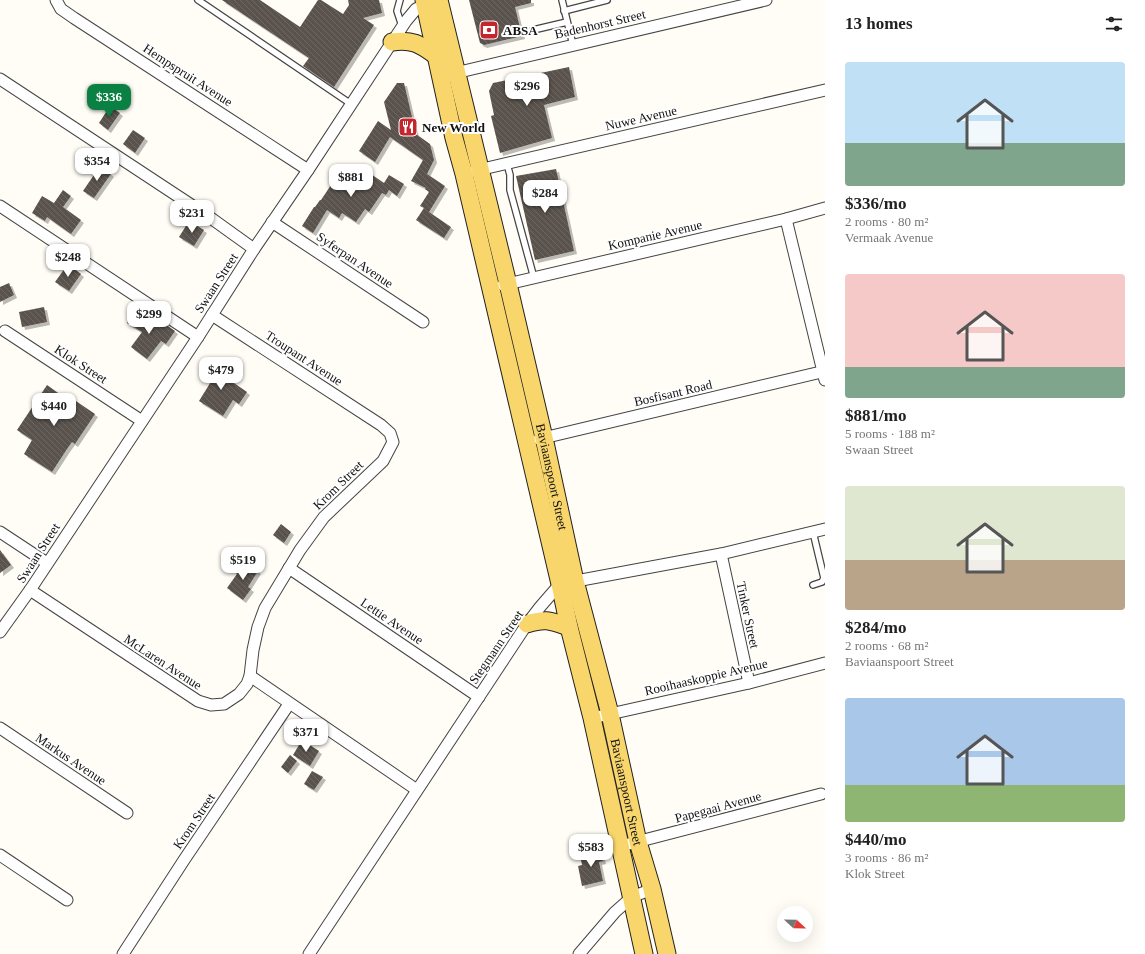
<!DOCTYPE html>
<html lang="en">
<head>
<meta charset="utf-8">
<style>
	:root { --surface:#fff; --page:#f6f6f6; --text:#222; --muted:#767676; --accent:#0b8043 }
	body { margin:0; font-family:Georgia,serif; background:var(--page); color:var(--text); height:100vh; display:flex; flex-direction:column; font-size:15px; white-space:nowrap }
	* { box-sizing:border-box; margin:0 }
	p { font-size:13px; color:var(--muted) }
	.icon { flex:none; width:22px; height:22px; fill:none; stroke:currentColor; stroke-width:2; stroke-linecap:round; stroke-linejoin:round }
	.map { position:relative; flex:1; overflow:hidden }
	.drawer { display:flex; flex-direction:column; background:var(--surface); width:320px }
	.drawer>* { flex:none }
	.needle { width:26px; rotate:112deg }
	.controls { position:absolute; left:777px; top:906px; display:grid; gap:8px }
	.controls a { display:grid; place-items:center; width:36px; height:36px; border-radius:50%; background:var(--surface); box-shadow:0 4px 16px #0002; font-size:20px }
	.price { position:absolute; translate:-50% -34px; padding:0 9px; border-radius:8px; background:#fff; color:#222; font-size:13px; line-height:26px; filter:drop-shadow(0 1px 2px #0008) }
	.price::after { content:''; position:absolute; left:50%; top:24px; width:12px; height:9px; margin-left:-6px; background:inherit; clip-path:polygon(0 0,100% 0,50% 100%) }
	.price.on { background:var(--accent); color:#fff }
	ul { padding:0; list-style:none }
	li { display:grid; align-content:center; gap:8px; height:212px; padding:0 20px }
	li span { display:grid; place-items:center; height:124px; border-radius:4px; color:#555 }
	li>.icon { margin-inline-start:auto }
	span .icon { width:72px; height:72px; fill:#fffc; stroke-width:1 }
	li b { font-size:17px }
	h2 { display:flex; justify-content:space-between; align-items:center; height:48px; padding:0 20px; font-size:17px }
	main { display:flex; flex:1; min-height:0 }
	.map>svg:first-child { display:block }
</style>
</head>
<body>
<main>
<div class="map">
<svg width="825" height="954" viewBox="0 0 825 954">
	<defs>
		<pattern id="building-back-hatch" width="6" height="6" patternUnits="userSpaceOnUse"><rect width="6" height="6" fill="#5a524d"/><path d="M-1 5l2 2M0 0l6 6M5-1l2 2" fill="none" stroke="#6d6662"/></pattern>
		<filter id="shadow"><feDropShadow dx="3" dy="3" stdDeviation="0" flood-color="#0004"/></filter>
	</defs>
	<rect width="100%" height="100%" fill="#fffdf5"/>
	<g fill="url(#building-back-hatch)" filter="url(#shadow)">
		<path d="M222,0H260L300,27L318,0H321L343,14L349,5L348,0H379L382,13L363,18L374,25L334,87L303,66L309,58Z"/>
		<path d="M469,0H531V3L515,7L522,36L484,45L480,43Z"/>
		<path d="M569,67L575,97L544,105L552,138L500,153L491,116L494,115L489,91L493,83Z"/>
		<path d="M397,83H404L416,134L430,144L434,160L427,174L445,186L429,212L451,227L444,238L416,220L424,208L420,206L429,192L425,189L426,188L411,181L423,160L390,137L375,162L359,151L378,121L391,130L384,102Z"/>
		<path d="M110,106L120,113L108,130L99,123Z"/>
		<path d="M133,130L145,138L135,153L123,144Z"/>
		<path d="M100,166L111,174L94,198L83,191Z"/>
		<path d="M556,169L574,251L535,260L516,176Z"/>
		<path d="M368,172L384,183L389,175L404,184L397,196L389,190L386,195L382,193L369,212L365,209L356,222L342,213L339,218L327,210L313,233L302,226L314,207H315L320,200H321L335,179L342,183L348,173L362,182Z"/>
		<path d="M63,190L71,196L63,207L81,220L71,234L47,217L45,221L32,213L42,196L54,203Z"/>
		<path d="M189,221L204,230L194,246L179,237Z"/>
		<path d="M68,264L81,274L69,291L55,282Z"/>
		<path d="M9,283L14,295L0,302V287Z"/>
		<path d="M44,307L47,322L22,327L19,312Z"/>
		<path d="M134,312L157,327L161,321L175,331L166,344L161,341L147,359L131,347L142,332L127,323Z"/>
		<path d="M213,363L232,375L229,379L231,381L247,392L239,404L233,400L223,416L199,401L212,380L205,376Z"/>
		<path d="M47,385L71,402L73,399L95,414L75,444L72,442L67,449L52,472L24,454L32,440L17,430Z"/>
		<path d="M281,524L291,532L284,543L273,535Z"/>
		<path d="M0,550L11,565L0,573Z"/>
		<path d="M244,561L258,571L248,587L251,589L243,600L227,588L237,574L236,573Z"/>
		<path d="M302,740L319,751L310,766L293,755Z"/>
		<path d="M290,755L297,761L288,773L281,767Z"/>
		<path d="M312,771L323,777L314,790L304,784Z"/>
		<path d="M600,850L603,861L599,862L603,881L582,886L578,866L582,865L580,855Z"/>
	</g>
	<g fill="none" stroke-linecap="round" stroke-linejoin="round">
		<defs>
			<g id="service">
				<path d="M198,0L351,104"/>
				<path d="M400,0L397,11L402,26"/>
				<path d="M562,0L573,45"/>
				<path d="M564,11L607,0"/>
				<path d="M533,30L567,22"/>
				<path d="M507,164L510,175V190L534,278"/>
				<path d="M813,585L822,582L824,578L813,532"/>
			</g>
			<g id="minor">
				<path d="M56,0L61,9L74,18L308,170"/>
				<path d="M451,74L766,0"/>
				<path d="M0,79L208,216L254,249"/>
				<path d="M474,171L825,90"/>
				<path d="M0,206L198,337"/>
				<path d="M786,219L825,380"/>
				<path d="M272,222L423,322"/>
				<path d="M503,285L786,219L825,208"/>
				<path d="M5,331L142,421"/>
				<path d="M539,439L825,371"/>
				<path d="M0,532L47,563"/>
				<path d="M721,554L749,683"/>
				<path d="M289,568L479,697"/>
				<path d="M30,590L198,701L211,705L224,704L239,694L247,684L250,676L253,650L258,627L265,608L300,550L324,517L383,461L393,442L390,433L381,425L212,315"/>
				<path d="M0,632L30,590L198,337L254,249L308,170L406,21L416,9L431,2"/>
				<path d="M250,676L417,790"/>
				<path d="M592,718L749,683L825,663"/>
				<path d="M0,728L127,813"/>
				<path d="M621,846L821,794"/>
				<path d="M0,855L67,900"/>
				<path d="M123,954L184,860L289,704"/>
				<path d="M309,954L527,624L540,607L560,584L721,554L825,529"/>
				<path d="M579,954L615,912L632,897L652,889"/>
			</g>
			<g id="primary">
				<path d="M424,0L454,138L464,174L560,584L569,627L592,718L644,954"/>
				<path id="s1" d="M439,0L508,284L544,438L575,581L610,714L638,842L652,889L667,954"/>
				<path d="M392,42C412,39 420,44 435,55"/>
				<path d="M527,624C546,618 551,621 569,627"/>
			</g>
		</defs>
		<use href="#service" stroke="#444" stroke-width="8"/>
		<use href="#minor" stroke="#444" stroke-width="13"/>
		<use href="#primary" stroke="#222" stroke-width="19"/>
		<use href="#service" stroke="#fff" stroke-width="5.5"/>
		<use href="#minor" stroke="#fff" stroke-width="11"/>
		<use href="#primary" stroke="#f9d66b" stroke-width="17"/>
	</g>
	<defs>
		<symbol id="bank-square" viewBox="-11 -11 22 22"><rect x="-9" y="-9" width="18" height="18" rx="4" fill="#c4262e" stroke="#fff"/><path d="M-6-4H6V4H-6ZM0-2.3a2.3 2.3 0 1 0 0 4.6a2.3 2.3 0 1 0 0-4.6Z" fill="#fff"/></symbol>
		<symbol id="restaurant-square" viewBox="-11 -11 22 22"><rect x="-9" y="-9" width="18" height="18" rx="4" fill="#c4262e" stroke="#fff"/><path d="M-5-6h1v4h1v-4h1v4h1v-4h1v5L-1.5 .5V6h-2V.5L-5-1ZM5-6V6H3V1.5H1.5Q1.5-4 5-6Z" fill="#fff"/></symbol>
	</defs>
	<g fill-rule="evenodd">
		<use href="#bank-square" x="478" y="19" width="22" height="22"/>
		<use href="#restaurant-square" x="397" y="116" width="22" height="22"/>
	</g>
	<g text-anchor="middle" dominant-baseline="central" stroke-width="4" stroke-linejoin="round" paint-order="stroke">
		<g font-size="13" fill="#111" stroke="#fff">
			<text transform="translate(600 24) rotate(-13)">Badenhorst Street</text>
			<text transform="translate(188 75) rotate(33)">Hempspruit Avenue</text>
			<text transform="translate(641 118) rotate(-13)">Nuwe Avenue</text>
			<text transform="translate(655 235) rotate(-13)">Kompanie Avenue</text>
			<text transform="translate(355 260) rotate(34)">Syferpan Avenue</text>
			<text transform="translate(216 283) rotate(-57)">Swaan Street</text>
			<text transform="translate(304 358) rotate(33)">Troupant Avenue</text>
			<text transform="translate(81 364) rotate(33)">Klok Street</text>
			<text transform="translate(673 393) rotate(-13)">Bosfisant Road</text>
			<text stroke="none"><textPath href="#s1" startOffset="490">Baviaanspoort Street</textPath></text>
			<text transform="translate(338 485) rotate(-44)">Krom Street</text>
			<text transform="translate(38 553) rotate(-57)">Swaan Street</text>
			<text transform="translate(748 615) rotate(78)">Tinker Street</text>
			<text transform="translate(392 621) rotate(34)">Lettie Avenue</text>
			<text transform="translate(496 647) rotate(-56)">Stegmann Street</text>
			<text transform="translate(163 662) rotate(33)">McLaren Avenue</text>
			<text transform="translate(706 677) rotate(-13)">Rooihaaskoppie Avenue</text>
			<text transform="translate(71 759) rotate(34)">Markus Avenue</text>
			<text stroke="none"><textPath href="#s1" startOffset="814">Baviaanspoort Street</textPath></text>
			<text transform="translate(718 807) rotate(-15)">Papegaai Avenue</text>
			<text transform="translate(194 821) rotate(-56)">Krom Street</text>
		</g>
		<g font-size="13" font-weight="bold" fill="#111" stroke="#fff" text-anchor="start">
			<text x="503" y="30">ABSA</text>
			<text x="422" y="127">New World</text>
		</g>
	</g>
</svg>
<div class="controls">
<a><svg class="needle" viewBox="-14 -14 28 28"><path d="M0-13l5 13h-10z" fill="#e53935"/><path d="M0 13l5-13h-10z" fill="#767676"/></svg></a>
</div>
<b class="price" style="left:527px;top:107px">$296</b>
<b class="price on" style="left:109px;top:118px">$336</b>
<b class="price" style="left:97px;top:182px">$354</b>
<b class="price" style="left:351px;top:198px">$881</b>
<b class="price" style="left:545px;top:214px">$284</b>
<b class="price" style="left:192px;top:234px">$231</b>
<b class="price" style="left:68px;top:278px">$248</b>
<b class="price" style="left:149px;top:335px">$299</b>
<b class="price" style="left:221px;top:391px">$479</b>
<b class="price" style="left:54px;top:427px">$440</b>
<b class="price" style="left:243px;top:581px">$519</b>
<b class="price" style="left:306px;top:753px">$371</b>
<b class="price" style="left:591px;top:868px">$583</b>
</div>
<section class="drawer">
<h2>13 homes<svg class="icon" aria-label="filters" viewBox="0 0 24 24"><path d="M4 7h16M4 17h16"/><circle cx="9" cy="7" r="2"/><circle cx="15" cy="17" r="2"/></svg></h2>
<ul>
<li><span style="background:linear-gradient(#bfe0f5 65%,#7fa58c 0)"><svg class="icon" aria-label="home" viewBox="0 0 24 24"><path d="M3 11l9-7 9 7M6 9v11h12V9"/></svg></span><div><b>$336/mo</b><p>2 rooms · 80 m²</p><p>Vermaak Avenue</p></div></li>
<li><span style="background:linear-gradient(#f6c9c9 75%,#7fa58c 0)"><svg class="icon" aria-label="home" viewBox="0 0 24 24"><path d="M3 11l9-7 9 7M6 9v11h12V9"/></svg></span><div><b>$881/mo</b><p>5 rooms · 188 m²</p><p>Swaan Street</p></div></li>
<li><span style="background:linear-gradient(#dfe7d0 60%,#b9a48a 0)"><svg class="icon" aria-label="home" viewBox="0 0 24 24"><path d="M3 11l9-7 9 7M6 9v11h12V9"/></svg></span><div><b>$284/mo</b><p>2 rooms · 68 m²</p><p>Baviaanspoort Street</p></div></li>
<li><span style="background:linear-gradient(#a9c7e8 70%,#8fb573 0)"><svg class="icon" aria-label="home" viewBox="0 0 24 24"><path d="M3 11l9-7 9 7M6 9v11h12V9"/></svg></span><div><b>$440/mo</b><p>3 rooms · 86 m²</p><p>Klok Street</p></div></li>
</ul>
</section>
</main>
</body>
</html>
